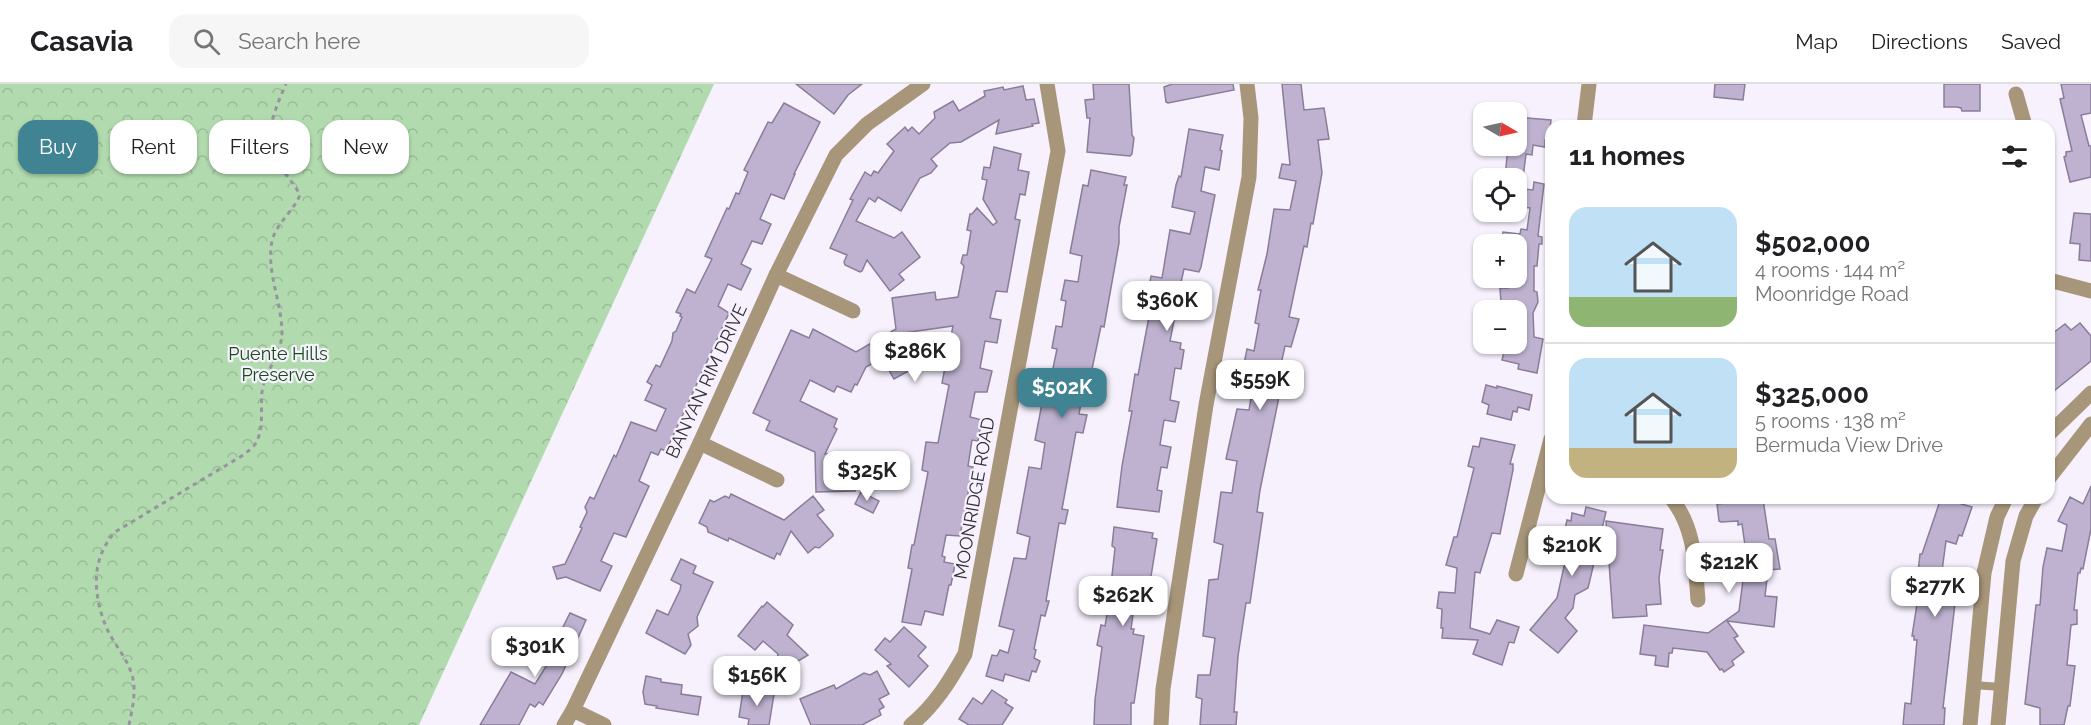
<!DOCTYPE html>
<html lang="en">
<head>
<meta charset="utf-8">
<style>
	:root { --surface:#fff; --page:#f6f6f6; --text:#202124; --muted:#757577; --line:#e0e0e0; --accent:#408393 }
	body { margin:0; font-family:Raleway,sans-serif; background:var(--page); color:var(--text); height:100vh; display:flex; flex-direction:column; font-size:22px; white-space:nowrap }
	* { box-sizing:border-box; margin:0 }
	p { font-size:20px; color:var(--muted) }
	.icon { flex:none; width:33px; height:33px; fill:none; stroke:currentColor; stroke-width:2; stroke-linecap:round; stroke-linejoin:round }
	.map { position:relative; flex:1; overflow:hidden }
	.sheet { position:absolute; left:1545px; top:36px; width:510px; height:384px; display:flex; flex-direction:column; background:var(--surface); border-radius:18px; box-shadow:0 2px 4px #0004 }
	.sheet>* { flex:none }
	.guide { position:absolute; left:18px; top:36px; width:570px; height:54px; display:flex; gap:12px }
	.needle { width:39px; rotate:99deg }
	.buttons { position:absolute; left:1473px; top:18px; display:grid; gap:12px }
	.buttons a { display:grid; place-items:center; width:54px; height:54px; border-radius:12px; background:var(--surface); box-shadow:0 2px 4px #0004; font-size:30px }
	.price { position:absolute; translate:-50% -51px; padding:0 14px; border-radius:12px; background:#fff; color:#222; font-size:20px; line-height:39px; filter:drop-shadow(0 2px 3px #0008) }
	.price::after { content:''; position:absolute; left:50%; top:36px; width:18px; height:14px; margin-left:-9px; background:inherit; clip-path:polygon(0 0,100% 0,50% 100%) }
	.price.current { background:var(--accent); color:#fff }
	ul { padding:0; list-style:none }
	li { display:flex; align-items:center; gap:18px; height:150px; padding:0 24px }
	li+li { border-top:2px solid var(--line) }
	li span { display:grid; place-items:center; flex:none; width:168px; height:120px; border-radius:18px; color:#555 }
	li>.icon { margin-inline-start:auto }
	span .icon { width:72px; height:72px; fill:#fffc; stroke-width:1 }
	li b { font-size:26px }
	h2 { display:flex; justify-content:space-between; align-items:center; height:72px; padding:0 24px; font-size:26px }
	.tag { padding:0 21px; border-radius:18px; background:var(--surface); box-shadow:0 2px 4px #0004; font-size:21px; line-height:54px }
	.tag.current { background:var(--accent); color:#fff }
	header { display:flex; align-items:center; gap:36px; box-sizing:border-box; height:84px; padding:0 30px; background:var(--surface); border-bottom:2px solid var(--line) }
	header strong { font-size:28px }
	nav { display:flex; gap:33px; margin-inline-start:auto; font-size:21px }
	.search { width:420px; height:54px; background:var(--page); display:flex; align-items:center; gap:15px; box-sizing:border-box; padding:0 21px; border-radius:18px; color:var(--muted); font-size:22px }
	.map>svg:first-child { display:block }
</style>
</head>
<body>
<header>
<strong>Casavia</strong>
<div class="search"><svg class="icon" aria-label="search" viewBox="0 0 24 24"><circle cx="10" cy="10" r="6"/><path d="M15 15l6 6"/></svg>Search here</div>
<nav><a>Map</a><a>Directions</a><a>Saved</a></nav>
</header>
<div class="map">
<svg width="2091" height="641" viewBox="0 0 2091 641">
	<defs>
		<pattern id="park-crowns" width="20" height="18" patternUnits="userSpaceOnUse" patternTransform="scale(1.5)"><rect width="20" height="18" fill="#b1dbaf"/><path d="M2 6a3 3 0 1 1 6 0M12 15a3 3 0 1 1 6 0" fill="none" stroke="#99bc97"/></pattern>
	</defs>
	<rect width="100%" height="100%" fill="#f6f1fd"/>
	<path fill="url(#park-crowns)" d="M0,0H714L419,641H0Z"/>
	<g fill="#beb2d0" stroke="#897d9a" stroke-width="1.5">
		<path d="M796,0H862L848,11L834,30Z"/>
		<path d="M1093,0H1129L1132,51L1134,54L1132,70L1130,72L1087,68L1090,34H1087L1085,16L1094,15Z"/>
		<path d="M1172,0H1233L1234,6L1168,19L1166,18L1164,3Z"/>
		<path d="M1282,0H1301L1304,26L1324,24L1329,55L1318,56L1322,89L1313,140L1311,139L1307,163L1304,162L1289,233L1299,235L1291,263L1285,262L1278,294L1281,295L1278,318L1260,406L1257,428L1263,429L1250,519H1246L1238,572L1234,628H1237L1236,641H1200L1202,615L1196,613L1198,591H1210L1212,578L1215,554L1203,552L1209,496L1218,495L1223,461L1214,458L1221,408L1232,409L1237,377L1226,375L1237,325L1249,326L1253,302L1243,300L1245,285H1243L1247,265L1254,267L1259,240L1255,239L1261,206H1258L1267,170L1274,125L1290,126L1296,97L1279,94L1282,80L1290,81Z"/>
		<path d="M1715,0H1745L1743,16L1714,13Z"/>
		<path d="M1944,0H1980V27H1962L1961,24L1957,23H1944Z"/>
		<path d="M2061,0H2091V29L2081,31L2089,62H2091V93L2070,98L2064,73L2066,72V68L2072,67L2060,15L2064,14Z"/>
		<path d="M1023,2L1026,16L1034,15L1039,39L1032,40L1033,42L996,50L999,36L961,58L950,59L931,75L937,82L931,89L920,94L901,127L878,113L875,118L869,114L856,137L894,154L902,148L920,173L899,190L904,196L890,207L867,176L862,187L860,188L845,181L844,178L847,171L830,164L853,116L850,115L865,88L871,92L874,87L878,89L894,67L887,60L905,43L908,47L912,43L919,50L935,34L934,28L953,17L959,27L985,12L984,7L1003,3L1004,6Z"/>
		<path d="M784,19L820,38L794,90H795L784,115L771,110L760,135L771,140L762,160L752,157L741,180L751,185L741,206L728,200L718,222L729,229L691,313L666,367L661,365L658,371L651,368L639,397L649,402L626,453L614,449L601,477L612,482L600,507L566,493L557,495L553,483L565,480L582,444L580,443L587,428L585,423L590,413L594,415L614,371L616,373L631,338L656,347L666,325L645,316L652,301L647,298L656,281L660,283L672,257L673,249L676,247L682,233L680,232L681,230L676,228L687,205L695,209L712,175L705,172L727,124L729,125L736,109L739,110L748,88L744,86L768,38L772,39Z"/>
		<path d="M1516,33L1551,36L1549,56H1545V63L1533,61L1532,71L1526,70L1523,94H1505L1508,62H1516Z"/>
		<path d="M1189,45L1223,51L1220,66L1222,67L1219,86L1205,83L1201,107L1215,111L1201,183L1199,188L1184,185L1179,207L1184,208L1183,213L1193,215L1189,234L1175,231L1170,257L1181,259L1180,265L1184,266L1181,285L1175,284L1170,316L1179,318L1175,338L1164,336L1160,361L1171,363L1167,384L1161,383L1157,406L1162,407L1159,428L1117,423L1122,382L1132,327H1129L1135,290L1138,291L1151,222L1146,221L1151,192L1162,194L1170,146L1190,150L1195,128L1172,123L1176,101L1179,92L1181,93Z"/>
		<path d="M994,63L1021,70L1018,86L1029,88L1025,111L1020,110L1015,135L1020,136L1007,208L996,207L990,234L1001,236L997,259L985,257L980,284L992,287L987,308H975L970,333L982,336L978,357L972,356L968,382L973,383L960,452L946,451L942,472L945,473L944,478L955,480L951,501H949L943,531L925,527L921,541L902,538L912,485L908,484L912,461H914L928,388L922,386L926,358L938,359L949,301L942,299L953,242L903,249L920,278L913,282L914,284L894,295L882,274L866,283L857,301L855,300L851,308L837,302L834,308L810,296L800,317L837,335L834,343L837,345L825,370L855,369V407L816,408L815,368L766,346L770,337L753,329L791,246L809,254L813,245L856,268L896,245L892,214L935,208L936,216L958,213L964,182L961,179L963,171H967L971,147L967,146L970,130H972L977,124L993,141L997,138L983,115L987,96L982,95L984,83L990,84Z"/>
		<path d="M1091,86L1126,93L1124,101H1127L1119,143V159L1104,243L1101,242L1091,290L1095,294L1091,297L1088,309L1083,308L1079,330L1087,331L1083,349L1076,348L1062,425L1068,426L1065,440L1059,439L1046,517H1049L1045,532L1041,531L1034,565L1036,566L1034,574L1040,577L1036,588L1032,587L1029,597L1005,590L1003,597L986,592L992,571L997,572L1000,566L1008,569L1014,546L999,542L1014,474L1026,475L1030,453L1017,449L1029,383L1041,385L1045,359L1035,356L1048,288L1052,289L1057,265L1052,264L1056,242L1062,243L1066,217L1061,216L1065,196L1078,198L1082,172L1070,169L1083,101L1088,102Z"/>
		<path d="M1534,98L1544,100L1538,152L1542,153V160H1539L1537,182H1534V207L1537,208L1538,218L1533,229L1534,253L1543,255L1537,289L1518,285L1519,280L1502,276L1506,260H1516V226H1508V219H1501L1500,204H1508V194H1516V160H1502L1503,148L1520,150L1521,145L1527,146L1530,124L1516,122V104L1533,106Z"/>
		<path d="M2074,129L2091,130V177L2079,176L2080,160L2070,159Z"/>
		<path d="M2080,239L2091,252V277L2049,311V252L2065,240L2071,246Z"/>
		<path d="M1486,301L1497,304V302L1532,311L1529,326L1518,323L1517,328L1513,327L1511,336L1487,330L1489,321L1482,318Z"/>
		<path d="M1481,354L1515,361L1510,380H1513V386L1500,450L1492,449L1480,489L1475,488L1470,544L1490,550L1497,536L1519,543L1514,559L1509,558L1502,581L1473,570L1478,556L1442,554L1443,544H1441L1442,525L1437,524L1439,508L1455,509L1457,484L1446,481L1454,453H1457L1474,384L1468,382L1473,362L1479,363Z"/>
		<path d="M2091,402V445L2083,485L2081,484L2080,489H2078L2074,526H2077V540L2071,541L2067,581L2075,582L2070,622H2068L2064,641H2040V624L2025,620L2036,521H2040L2043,483L2047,464L2062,467L2067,441L2058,437L2070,413L2083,420Z"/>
		<path d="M861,408L879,417L873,429L855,420Z"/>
		<path d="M731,410L784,436L813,412L824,426L817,431L833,450V452L819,464L815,463L808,469L791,447L780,471L777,469L774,475L729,454L728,457L708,448L707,443L699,439L710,416L714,418L725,412L729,414Z"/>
		<path d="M1941,414L1972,423L1962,452L1959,451L1956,460L1946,457L1942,487H1944V491L1958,493L1943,624H1945L1944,641H1903L1905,619L1911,620L1917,556H1914V552H1912L1919,507H1916L1920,470H1922Z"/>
		<path d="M1763,415L1769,455H1775L1780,485L1768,486L1765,512L1777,513L1774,543L1727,537L1738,552L1734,554L1744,568L1732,577L1734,581L1724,588L1722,585L1720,586L1707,568L1673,564L1672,569H1669L1668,583L1655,581L1656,572L1640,570L1644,541L1708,549L1739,527L1743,496H1740L1736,470L1746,469L1742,440L1738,441V437L1721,438L1719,437L1717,420Z"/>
		<path d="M1586,423L1606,428L1588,504L1575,511L1573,524L1565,534L1577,547L1558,569L1530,546L1557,514L1570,456L1563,454L1567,436L1571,437L1572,429L1584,432Z"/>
		<path d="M1606,437L1663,445L1660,466H1663L1659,494L1661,520L1646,521L1647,532L1613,534Z"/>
		<path d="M1114,443L1153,449L1152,454L1157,455L1146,523H1134L1131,545H1134L1133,550L1144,552L1134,619H1131V641H1094L1095,616L1102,563L1097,561L1101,541L1105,542L1109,519L1115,464L1112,462Z"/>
		<path d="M681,475L696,482L693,489L713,498L697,533L698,542L688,550L691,561L685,570L646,549L657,526L668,531L680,506L681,501L671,496Z"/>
		<path d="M767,518L793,541L787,551L808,571L790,582L776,581L778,570L763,557L755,566L738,552L762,522L763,523Z"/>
		<path d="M570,529L586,536L562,590L543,621L539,618L535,623L530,620L519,641H480L511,588L535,600L550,576L542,572L554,544L561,547Z"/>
		<path d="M904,543L926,563L918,572L928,582L909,603L887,582L891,580L875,566L885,554L890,558Z"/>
		<path d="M877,587L889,610L879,615L884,623L879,626L881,631L862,641H811L800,615L834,601L836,605L864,589L870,591Z"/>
		<path d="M646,592L661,595V598L682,601L681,610L701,613L698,631L656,624L657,622L645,620L643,608Z"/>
		<path d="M756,605L773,608L774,610L769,641H748L749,635L739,633L743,607L751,609Z"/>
		<path d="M992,606L1007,616L1005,619L1013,624L1002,641H969L959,635L973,614L982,620Z"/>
	</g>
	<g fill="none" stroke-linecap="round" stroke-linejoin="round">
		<path stroke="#98939f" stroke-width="3" stroke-dasharray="4.5 4.5" stroke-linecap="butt" d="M129,641C132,626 136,610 133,595C129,576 115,562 107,545C93,512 90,476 115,448L245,370C249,366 255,362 257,357C265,339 259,320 263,302C268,284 281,269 282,250C282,220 268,192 271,163C273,141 292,130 300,111C293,97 281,86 273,72C262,54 278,18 286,0"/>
		<path stroke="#a8967a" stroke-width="8" d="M1973,601L2001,603"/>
		<g stroke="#a8967a" stroke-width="15">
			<path d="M2016,10L2025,42"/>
			<path d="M1584,42L1589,0"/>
			<path d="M776,191L853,227"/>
			<path d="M2049,196L2091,207"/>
			<path d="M2049,350L2091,309"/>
			<path d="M700,359L777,396"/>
			<path d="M2049,394L2091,340"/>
			<path d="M1671,414C1695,443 1695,480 1698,516"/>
			<path d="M1516,490L1551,355"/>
			<path d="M573,626L604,641"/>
			<path d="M564,641L573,626L700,359L776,191L836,71L867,40L923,0"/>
			<path d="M911,641C935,621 950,597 965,570L1058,67L1047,0"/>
			<path d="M1161,641L1163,605L1206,321L1249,93L1251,34L1247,0"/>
			<path d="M1970,641L1984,489L1997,433L2006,414"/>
			<path d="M1998,641L2013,477L2026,432L2036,414"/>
		</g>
	</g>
	<g text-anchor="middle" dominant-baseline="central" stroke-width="4.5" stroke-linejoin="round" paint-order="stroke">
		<g font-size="18" fill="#154e18" stroke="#f6f1fd">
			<text x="278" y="269">Puente Hills<tspan x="278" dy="21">Preserve</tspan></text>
		</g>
		<g font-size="18" fill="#322d39" stroke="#f6f1fd">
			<text transform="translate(706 297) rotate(-65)">BANYAN RIM DRIVE</text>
			<text transform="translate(974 414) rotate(-80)">MOONRIDGE ROAD</text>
		</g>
	</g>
</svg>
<div class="buttons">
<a><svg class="needle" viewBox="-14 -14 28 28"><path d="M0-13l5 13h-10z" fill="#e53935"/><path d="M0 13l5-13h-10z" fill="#757577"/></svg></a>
<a><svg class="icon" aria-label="locate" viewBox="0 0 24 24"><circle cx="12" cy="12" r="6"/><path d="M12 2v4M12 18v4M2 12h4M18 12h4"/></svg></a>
<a>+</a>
<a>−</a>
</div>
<b class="price" style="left:1167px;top:248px">$360K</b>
<b class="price" style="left:915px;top:299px">$286K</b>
<b class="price" style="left:1260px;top:327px">$559K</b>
<b class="price current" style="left:1062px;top:335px">$502K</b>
<b class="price" style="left:867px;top:418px">$325K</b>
<b class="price" style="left:1572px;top:493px">$210K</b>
<b class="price" style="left:1729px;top:510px">$212K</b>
<b class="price" style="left:1935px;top:534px">$277K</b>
<b class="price" style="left:1123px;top:543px">$262K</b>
<b class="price" style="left:535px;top:594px">$301K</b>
<b class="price" style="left:757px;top:623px">$156K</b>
<div class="guide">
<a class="tag current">Buy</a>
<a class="tag">Rent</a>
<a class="tag">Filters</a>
<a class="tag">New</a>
</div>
<section class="sheet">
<h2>11 homes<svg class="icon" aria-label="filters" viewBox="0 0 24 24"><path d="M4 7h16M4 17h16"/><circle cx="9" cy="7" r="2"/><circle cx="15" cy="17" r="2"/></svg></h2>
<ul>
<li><span style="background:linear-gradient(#bfe0f5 75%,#8fb573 0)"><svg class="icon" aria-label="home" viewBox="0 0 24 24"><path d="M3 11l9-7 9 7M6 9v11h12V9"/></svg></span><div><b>$502,000</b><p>4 rooms · 144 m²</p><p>Moonridge Road</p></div></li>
<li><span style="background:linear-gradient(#bfe0f5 75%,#c2b280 0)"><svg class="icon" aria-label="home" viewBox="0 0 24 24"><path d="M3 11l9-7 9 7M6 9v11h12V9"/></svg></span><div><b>$325,000</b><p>5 rooms · 138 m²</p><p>Bermuda View Drive</p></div></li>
</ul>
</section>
</div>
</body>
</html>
